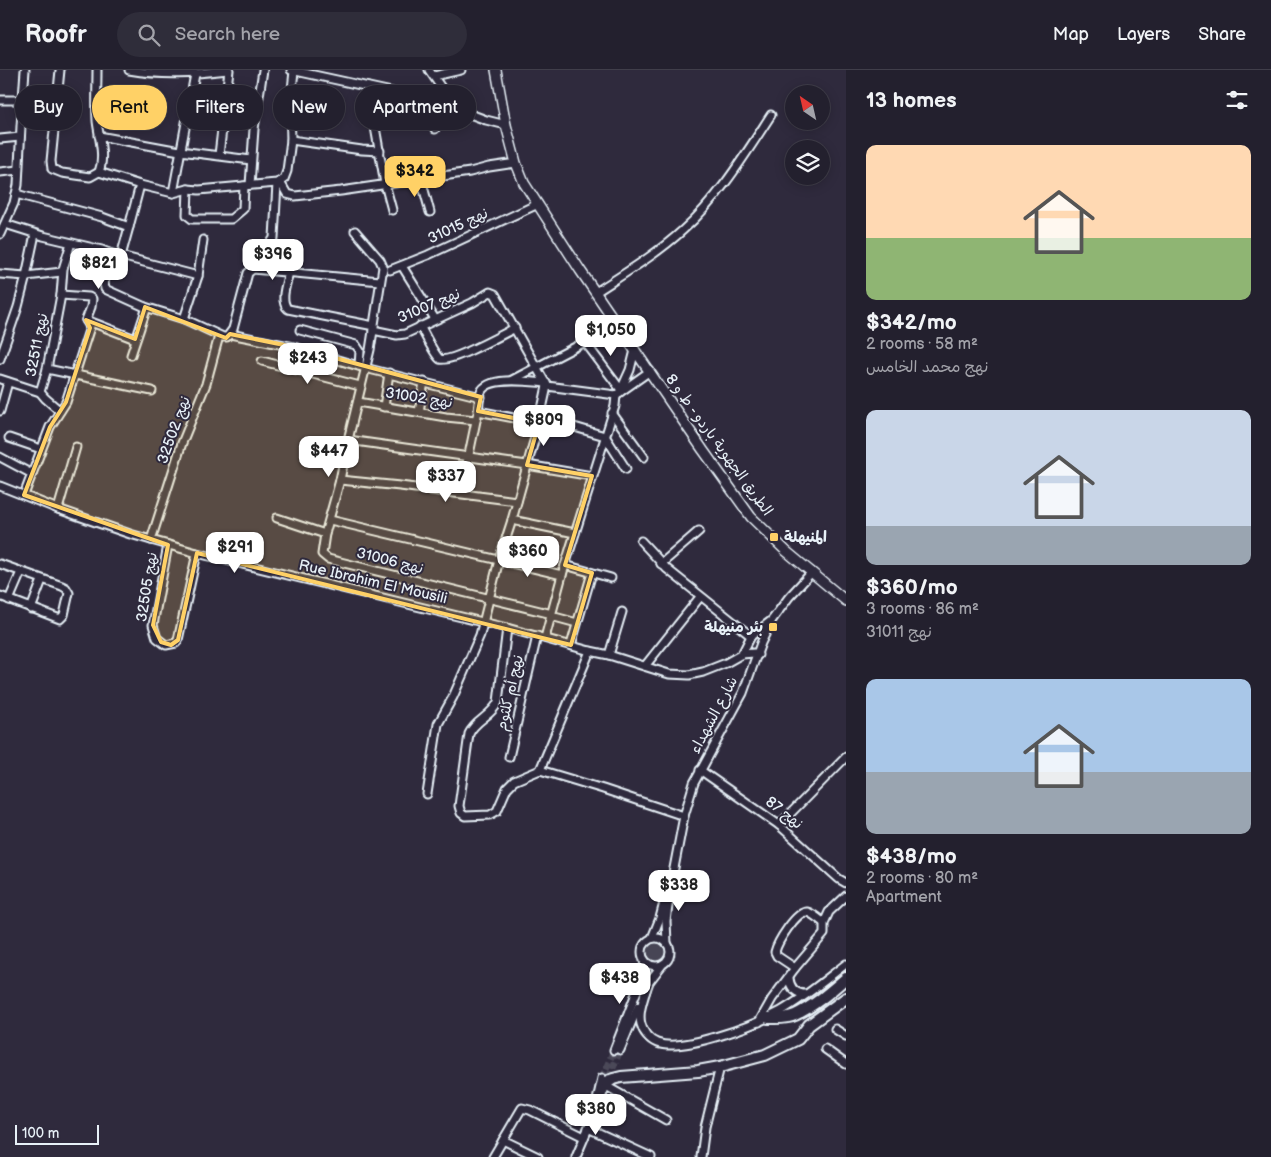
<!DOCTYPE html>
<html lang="en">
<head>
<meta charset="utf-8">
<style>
	:root { --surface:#23202e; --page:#2f2d3a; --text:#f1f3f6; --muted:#a3a3aa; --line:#403e4a; --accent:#ffd166 }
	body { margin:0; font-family:"Balsamiq Sans","Playpen Sans Arabic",sans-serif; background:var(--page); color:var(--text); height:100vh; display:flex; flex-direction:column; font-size:19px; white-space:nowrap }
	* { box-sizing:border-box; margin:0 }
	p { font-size:16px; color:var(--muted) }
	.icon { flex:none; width:28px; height:28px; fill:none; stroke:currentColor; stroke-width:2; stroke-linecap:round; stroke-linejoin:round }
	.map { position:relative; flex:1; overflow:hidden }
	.panel { display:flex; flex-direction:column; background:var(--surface); width:425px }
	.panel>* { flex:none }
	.top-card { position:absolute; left:15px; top:15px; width:475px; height:45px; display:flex; gap:10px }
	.needle { width:32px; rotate:326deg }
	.fabs { position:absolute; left:785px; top:15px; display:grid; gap:10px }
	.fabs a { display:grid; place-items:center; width:45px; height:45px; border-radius:50%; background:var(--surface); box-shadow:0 2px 12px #0003,0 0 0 1px var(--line); font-size:25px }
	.scale { position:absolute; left:15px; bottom:12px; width:84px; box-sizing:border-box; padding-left:5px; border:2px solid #e8f1f8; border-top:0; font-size:14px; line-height:18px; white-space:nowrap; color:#e8f1f8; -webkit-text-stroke:4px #2f2a3d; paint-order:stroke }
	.price { position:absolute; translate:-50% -42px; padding:0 11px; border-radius:10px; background:#fff; color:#222; font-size:16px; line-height:32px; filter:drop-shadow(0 1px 2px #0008) }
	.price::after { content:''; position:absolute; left:50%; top:30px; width:15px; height:11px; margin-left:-8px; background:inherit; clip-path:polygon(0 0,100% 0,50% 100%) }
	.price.on { background:var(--accent); color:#111 }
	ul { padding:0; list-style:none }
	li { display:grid; align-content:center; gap:10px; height:265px; padding:0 20px }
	li span { display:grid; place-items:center; height:155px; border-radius:10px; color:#555 }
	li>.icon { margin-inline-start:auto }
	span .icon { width:90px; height:90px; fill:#fffc; stroke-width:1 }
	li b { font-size:21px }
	h2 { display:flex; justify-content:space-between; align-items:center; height:60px; padding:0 20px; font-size:21px }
	.chip { padding:0 18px; border-radius:22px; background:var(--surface); box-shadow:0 2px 12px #0003,0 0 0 1px var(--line); font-size:18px; line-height:45px }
	.chip.on { background:var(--accent); color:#111 }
	header { display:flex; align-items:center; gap:30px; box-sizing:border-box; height:70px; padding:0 25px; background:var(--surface); border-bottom:1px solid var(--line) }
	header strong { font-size:24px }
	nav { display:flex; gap:28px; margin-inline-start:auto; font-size:18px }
	.search { width:350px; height:45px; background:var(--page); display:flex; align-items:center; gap:12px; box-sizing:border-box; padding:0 18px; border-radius:28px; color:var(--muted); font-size:19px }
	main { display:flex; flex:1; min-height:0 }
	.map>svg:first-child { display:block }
</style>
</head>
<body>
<header>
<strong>Roofr</strong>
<div class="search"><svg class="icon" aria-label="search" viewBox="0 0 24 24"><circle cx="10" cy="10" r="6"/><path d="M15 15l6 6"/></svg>Search here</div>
<nav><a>Map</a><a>Layers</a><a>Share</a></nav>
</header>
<main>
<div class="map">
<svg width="846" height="1087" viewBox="0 0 846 1087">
	<rect width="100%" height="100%" fill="#2f2a3d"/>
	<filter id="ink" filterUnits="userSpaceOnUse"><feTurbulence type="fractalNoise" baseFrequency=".02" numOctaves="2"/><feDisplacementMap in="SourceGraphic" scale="10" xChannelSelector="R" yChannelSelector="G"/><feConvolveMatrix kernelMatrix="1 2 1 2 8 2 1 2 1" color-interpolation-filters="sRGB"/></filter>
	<g filter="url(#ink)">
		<circle fill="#464455" stroke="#979aa6" cx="656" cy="882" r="10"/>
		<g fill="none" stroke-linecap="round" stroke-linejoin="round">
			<g stroke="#4b4859" stroke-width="7" stroke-dasharray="7 3.5" stroke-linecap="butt">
				<path d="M602,1008L614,980"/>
				<path d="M609,1008L620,980"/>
			</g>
			<defs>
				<g id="minor">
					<path d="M60,0L51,91L52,99L62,103L90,107L99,102"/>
					<path d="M97,0C97,17 96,34 97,51C99,67 105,87 99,102L140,115L173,123L188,119L199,120L277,113L284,109L287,101L291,70L290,38L294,1"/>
					<path d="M129,0C164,6 193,4 228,0"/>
					<path d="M291,0L438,32L486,50L506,55"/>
					<path d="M429,0L449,29L454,39"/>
					<path d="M434,6L461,0"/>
					<path d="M368,17L385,114L392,140"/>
					<path d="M0,30H23"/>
					<path d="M435,59L438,32"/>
					<path d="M99,66L180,81L251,90"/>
					<path d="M0,69L20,67"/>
					<path d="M291,70L362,80L380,81"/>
					<path d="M219,85L229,0"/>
					<path d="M0,102L18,100"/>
					<path d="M421,109L430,142"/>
					<path d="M280,112L287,124L295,126L341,121L470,102L489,97L516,93"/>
					<path d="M250,115L254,59L263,0"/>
					<path d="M188,119L187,145L192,149H231L243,139L244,116"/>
					<path d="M173,123L195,4"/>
					<path d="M16,124L102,147L129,157L121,186"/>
					<path d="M5,154L43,166L102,180L109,183L104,213L105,219L145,237L146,240L131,285"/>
					<path d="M129,157L140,115"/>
					<path d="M355,161L380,190L383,197L370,280L348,370L340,410L325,464L322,484L328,489L552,544"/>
					<path d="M0,164L14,133L18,115L21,56L25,0"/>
					<path d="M35,164L26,206L62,202"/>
					<path d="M203,170L198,206L184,249L223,267H227L233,259L248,203L253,199L380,211"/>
					<path d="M109,183L198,206"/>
					<path d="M402,196L435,249"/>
					<path d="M267,199L268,177L274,168L277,113"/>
					<path d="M390,200L428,185L538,134"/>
					<path d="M289,202C287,212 279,231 288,239L374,256"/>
					<path d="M0,204L26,206L18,237L0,289"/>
					<path d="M596,222C625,203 657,184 683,160C719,128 745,85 771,45"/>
					<path d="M61,225L89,227L92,229L91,237L86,250"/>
					<path d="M145,237L184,249"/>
					<path d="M86,250L135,269"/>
					<path d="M420,256C424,263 435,286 440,289C451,293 503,264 515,258"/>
					<path d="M300,260L356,275L360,281L359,296"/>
					<path d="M373,260L397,265L405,264L472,233L490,222L495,224L547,316L539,353L512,450L499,490L480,565L453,627L438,654L427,724"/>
					<path d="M230,264L294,277L365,298L481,327"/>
					<path d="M262,291L360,316"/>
					<path d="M47,299L152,321"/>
					<path d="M0,309L40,322L45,328L60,341"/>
					<path d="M512,310L585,272L621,320"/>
					<path d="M547,316L616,325L650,301"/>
					<path d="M40,322L47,299L61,225L63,199L71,173"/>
					<path d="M620,322L630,300L635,280"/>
					<path d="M358,332L446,347L476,350"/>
					<path d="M384,337L389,303"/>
					<path d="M0,341L8,312"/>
					<path d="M419,342L424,312"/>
					<path d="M612,343L644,387"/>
					<path d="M540,347L605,366L626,399"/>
					<path d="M539,353L478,341C479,335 479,327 481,322C488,305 532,312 546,313"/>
					<path d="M9,368L41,379"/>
					<path d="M348,370L527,395L592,406"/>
					<path d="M0,387L32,404"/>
					<path d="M340,410L400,416L517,431"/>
					<path d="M0,416L58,439L130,464L197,483L507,558L590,581L609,585L669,604L689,605L703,602L726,593L742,584L754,583L758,585"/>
					<path d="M461,423L477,346"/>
					<path d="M24,425L50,357L66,332L90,257L86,250"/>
					<path d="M58,439L76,377"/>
					<path d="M277,448L325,464"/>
					<path d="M330,450L562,505"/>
					<path d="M512,450L575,463"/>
					<path d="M151,470L182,373L206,314L219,266"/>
					<path d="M641,471L667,499L751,566"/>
					<path d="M168,475L153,555L157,568L166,575L176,573L178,570L197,483"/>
					<path d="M0,494L62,516L66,518L69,523L64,545L60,549L0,526"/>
					<path d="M661,494L699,461"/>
					<path d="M565,495L611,508"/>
					<path d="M9,530L21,502"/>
					<path d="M31,539L42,510"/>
					<path d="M551,546L577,553"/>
					<path d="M507,558L498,632C492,646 475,650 469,664L459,736L461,743L465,746L490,745L497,741L507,718L514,711L540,700L603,719L684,746"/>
					<path d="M545,568L562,505L615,336L616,325"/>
					<path d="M571,575L592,503"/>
					<path d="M742,584L751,566L771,551"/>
					<path d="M609,585L622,542"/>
					<path d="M645,596L700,527"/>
					<path d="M509,687L537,566"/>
					<path d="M540,700L590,581"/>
					<path d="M700,700L779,755L839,809L846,813"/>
					<path d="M779,755L846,687"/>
					<circle cx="656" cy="882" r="14"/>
					<path d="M652,868L660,848L666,825"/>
					<path d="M667,873L666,851L671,814L684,746L694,713L743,623L761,573L772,550L789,527L812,502"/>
					<path d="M795,898L777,886L775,882C777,873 796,841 807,842C812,843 819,849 824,853"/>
					<path d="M789,908C790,918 796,924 806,924"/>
					<path d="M646,920C643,931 638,943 641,954C643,962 649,970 657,973C683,983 757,954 781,941C804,928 825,910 846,894"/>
					<path d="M645,923L649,912L662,895"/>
					<path d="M759,952L772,929L795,898L824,864V853L829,842L846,826"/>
					<path d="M835,959L846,966"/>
					<path d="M825,979L846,994"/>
					<path d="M614,980L642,908L645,896L644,891"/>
					<path d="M620,980L638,937"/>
					<path d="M606,1016L666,1050"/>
					<path d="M597,1030L602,1008"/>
					<path d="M588,1058L651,1087"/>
					<path d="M503,1070L538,1087"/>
					<path d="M493,1087L522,1038L530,1040L584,1067"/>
					<path d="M576,1087L609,1009"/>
					<path d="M701,1087L705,1057L720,997"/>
				</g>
				<path id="major" d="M496,0L506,55L516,93L524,113L580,200L703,380L751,447L786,481L846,531"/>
				<g id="highway">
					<path d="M768,948C777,948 787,949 795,945C813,937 831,921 846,908"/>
					<path d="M607,1013L613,1009L621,1007L698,1001L720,997L765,985L798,969L809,955L846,928"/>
				</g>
			</defs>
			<use href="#minor" stroke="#e8f1f8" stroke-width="11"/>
			<use href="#major" stroke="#e8f1f8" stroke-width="12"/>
			<use href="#highway" stroke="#e8f1f8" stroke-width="14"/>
			<use href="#minor" stroke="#2f2a3d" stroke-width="7"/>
			<use href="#major" stroke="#2f2a3d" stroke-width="9"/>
			<use href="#highway" stroke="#2f2a3d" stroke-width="10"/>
		</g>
	</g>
	<path fill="#ffd166" fill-opacity="0.2" stroke="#ffd166" stroke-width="4" stroke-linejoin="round" d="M145,237L226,268L230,264L294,277L481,327L478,341L539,353L527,395L592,406L565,495L592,503L571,575L197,483L178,570L171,575L161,572L153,555L168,475L24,425L50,357L66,332L90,258L86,250L135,269Z"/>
	<g fill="#ffd166" stroke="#2f2a3d" stroke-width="2">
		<rect x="769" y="462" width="10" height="10" rx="2.5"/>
		<rect x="768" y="552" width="10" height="10" rx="2.5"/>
	</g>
	<g text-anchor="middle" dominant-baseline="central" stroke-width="4" stroke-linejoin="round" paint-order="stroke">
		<g font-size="15" fill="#e8f1f8" stroke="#2f2a3d">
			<text transform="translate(458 156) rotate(-25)">نهج 31015</text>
			<text transform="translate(429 236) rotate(-23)">نهج 31007</text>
			<text transform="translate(37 275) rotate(-79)">نهج 32511</text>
			<text transform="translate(419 328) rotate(9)">نهج 31002</text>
			<text transform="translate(174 360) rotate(-70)">نهج 32502</text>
			<text transform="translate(719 375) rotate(54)">الطريق الجهوية باردو - ط و 8</text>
			<text transform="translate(390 491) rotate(14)">نهج 31006</text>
			<text transform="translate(373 512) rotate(13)">Rue Ibrahim El Mousili</text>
			<text transform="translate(147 517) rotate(-81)">نهج 32505</text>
			<text transform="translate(510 623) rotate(-77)">نهج أم كلثوم</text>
			<text transform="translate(714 645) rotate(-62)">شارع الشهداء</text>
			<text transform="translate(784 743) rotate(38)">نهج 87</text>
		</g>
		<g font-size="15" font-weight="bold" fill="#e8f1f8" stroke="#2f2a3d" text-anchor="start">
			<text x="784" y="467">المنيهلة</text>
			<text x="763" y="557" text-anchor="end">بئر منيهلة</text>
		</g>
	</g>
</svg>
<div class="fabs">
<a><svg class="needle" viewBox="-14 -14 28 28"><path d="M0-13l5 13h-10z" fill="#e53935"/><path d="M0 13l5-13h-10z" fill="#a3a3aa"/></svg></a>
<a><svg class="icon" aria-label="layers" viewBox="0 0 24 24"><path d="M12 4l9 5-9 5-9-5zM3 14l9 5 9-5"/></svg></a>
</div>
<div class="scale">100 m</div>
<b class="price on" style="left:415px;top:128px">$342</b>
<b class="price" style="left:273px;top:211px">$396</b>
<b class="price" style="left:99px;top:220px">$821</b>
<b class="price" style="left:611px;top:287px">$1,050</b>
<b class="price" style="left:308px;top:315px">$243</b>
<b class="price" style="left:544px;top:377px">$809</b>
<b class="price" style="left:329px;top:408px">$447</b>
<b class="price" style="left:446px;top:433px">$337</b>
<b class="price" style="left:235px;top:504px">$291</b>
<b class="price" style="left:528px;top:508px">$360</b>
<b class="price" style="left:679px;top:842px">$338</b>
<b class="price" style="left:620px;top:935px">$438</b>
<b class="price" style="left:596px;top:1066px">$380</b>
<div class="top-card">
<a class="chip">Buy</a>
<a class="chip on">Rent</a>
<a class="chip">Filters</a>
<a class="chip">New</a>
<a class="chip">Apartment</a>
</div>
</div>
<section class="panel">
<h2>13 homes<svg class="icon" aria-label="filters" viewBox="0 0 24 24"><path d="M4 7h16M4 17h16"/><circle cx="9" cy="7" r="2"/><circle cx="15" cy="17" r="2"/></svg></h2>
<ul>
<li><span style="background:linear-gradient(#ffd9b3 60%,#8fb573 0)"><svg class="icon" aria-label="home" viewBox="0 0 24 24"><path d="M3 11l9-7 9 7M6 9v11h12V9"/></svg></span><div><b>$342/mo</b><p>2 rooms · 58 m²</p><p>نهج محمد الخامس</p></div></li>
<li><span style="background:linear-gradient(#c9d6e8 75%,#9aa5b1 0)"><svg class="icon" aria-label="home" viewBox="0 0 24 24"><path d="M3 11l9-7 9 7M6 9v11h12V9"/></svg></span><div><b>$360/mo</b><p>3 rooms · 86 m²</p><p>نهج 31011</p></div></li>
<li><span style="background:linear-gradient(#a9c7e8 60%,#9aa5b1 0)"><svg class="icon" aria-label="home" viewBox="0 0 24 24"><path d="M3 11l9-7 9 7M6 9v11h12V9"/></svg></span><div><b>$438/mo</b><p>2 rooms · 80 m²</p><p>Apartment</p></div></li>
</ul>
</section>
</main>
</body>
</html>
